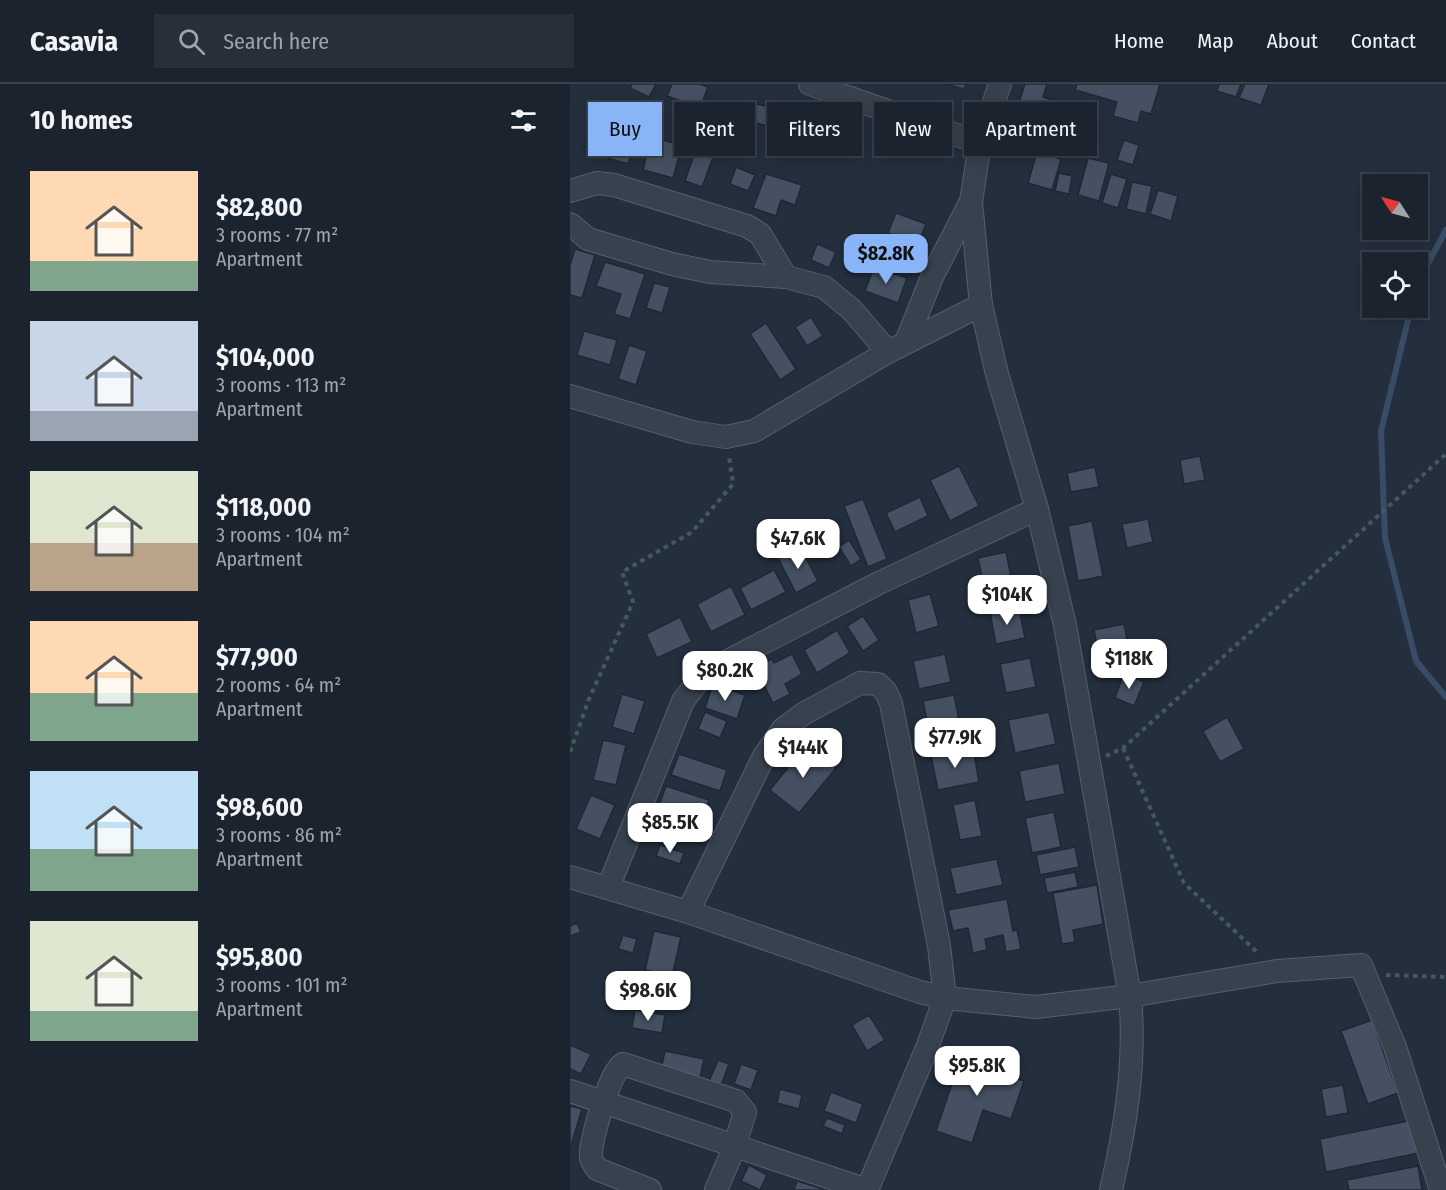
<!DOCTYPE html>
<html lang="en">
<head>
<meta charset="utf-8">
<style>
	:root { --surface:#1b232e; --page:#282f3a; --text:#f1f3f6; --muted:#a0a4aa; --line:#39404a; --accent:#8ab4f8 }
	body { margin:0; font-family:"Fira Sans Condensed",sans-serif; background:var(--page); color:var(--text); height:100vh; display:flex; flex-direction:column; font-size:22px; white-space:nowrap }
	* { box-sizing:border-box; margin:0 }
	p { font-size:20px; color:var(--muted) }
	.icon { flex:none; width:33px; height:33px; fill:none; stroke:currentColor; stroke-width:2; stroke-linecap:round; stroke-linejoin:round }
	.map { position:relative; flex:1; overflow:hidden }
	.details { display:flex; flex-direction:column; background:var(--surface); width:570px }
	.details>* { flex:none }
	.hud { position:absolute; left:18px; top:18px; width:570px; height:54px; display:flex; gap:12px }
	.needle { width:39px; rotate:306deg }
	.tools { position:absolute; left:792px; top:90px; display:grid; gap:12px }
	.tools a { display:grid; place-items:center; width:66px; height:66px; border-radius:0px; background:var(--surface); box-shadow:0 3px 15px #0003,0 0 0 2px var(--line); font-size:30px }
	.price { position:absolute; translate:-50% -51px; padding:0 14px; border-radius:12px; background:#fff; color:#222; font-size:20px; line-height:39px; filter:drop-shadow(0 2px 3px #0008) }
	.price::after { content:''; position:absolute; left:50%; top:36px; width:18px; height:14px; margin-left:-9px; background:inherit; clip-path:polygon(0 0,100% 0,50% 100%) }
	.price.on { background:var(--accent); color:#111 }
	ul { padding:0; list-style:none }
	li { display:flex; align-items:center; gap:18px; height:150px; padding:0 30px }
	li span { display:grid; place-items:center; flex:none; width:168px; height:120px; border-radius:0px; color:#555 }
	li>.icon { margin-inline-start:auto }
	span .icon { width:72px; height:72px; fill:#fffc; stroke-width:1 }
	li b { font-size:26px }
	h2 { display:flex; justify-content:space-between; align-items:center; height:72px; padding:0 30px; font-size:26px }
	.pill { padding:0 21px; border-radius:0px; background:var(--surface); box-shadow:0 3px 15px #0003,0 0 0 2px var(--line); font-size:21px; line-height:54px }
	.pill.on { background:var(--accent); color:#111 }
	header { display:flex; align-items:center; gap:36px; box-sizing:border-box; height:84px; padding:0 30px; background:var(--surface); border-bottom:2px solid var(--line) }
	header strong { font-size:28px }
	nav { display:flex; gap:33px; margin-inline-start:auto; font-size:21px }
	.search { width:420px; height:54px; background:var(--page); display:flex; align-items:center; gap:15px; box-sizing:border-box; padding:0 21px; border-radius:0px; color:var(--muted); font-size:22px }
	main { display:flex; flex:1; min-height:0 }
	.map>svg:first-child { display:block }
</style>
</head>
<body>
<header>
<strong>Casavia</strong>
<div class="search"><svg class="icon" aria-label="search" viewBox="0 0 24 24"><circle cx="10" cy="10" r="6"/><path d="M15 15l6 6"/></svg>Search here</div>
<nav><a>Home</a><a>Map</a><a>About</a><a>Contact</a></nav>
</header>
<main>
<section class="details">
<h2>10 homes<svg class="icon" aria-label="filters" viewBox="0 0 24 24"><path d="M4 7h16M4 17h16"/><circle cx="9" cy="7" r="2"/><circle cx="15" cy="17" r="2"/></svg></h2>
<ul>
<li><span style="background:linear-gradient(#ffd9b3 75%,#7fa58c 0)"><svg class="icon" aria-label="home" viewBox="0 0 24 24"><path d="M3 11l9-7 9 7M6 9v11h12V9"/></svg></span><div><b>$82,800</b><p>3 rooms · 77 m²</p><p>Apartment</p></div></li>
<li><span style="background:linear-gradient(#c9d6e8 75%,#9aa5b1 0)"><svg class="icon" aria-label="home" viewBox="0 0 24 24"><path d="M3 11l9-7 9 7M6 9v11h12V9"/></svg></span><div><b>$104,000</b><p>3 rooms · 113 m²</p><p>Apartment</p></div></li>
<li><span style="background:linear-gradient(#dfe7d0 60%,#b9a48a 0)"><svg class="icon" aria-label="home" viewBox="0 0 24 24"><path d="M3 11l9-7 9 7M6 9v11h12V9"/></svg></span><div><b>$118,000</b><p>3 rooms · 104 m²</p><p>Apartment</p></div></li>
<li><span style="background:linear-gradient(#ffd9b3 60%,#7fa58c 0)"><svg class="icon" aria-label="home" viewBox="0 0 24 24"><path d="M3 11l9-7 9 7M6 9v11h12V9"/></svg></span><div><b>$77,900</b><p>2 rooms · 64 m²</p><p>Apartment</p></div></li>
<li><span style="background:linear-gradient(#bfe0f5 65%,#7fa58c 0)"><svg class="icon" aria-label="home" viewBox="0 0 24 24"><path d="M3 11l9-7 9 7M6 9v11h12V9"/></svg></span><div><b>$98,600</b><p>3 rooms · 86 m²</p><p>Apartment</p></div></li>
<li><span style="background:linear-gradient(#dfe7d0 75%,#7fa58c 0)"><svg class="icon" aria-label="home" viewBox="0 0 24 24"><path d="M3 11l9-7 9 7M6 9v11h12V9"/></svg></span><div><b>$95,800</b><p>3 rooms · 101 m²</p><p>Apartment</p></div></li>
</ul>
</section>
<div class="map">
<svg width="876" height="1106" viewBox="0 0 876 1106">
	<rect width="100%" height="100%" fill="#242f3e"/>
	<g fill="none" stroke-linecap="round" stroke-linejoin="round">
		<g stroke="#394c67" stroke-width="6">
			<path d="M848,198L876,146"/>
			<path d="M841,224L811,347L815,454L846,577L876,613"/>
		</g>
	</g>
	<g fill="#455162" stroke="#1f2835" stroke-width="1.5">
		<path d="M62,0H86L79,13L60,4Z"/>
		<path d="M102,0H129L138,3L130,24L97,12Z"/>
		<path d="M376,0H396L394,5Z"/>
		<path d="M455,0H477L473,13L501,22L486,69L437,55Z"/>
		<path d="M507,0H590L581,30L571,27L568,39L543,32L547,18L505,6Z"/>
		<path d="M649,0H671L666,13L647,7Z"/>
		<path d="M675,0H699L691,21L669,14Z"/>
		<path d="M187,20L207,25L202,43L182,38Z"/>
		<path d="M28,22L72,35L58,80L14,67Z"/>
		<path d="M81,53L112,61L103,94L73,86Z"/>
		<path d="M554,56L569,61L563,81L547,76Z"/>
		<path d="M127,62L145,68L132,103L115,97Z"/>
		<path d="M467,68L491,75L482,106L458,99Z"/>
		<path d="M518,74L539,79L529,117L508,111Z"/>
		<path d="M166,83L185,91L178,107L160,100Z"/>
		<path d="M489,89L502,92L499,110L485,107Z"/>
		<path d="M196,90L232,101L225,121L211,116L206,132L183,124Z"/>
		<path d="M541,90L557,95L548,124L532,119Z"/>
		<path d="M562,98L582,102L576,130L556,125Z"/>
		<path d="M588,106L608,112L601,137L580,130Z"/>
		<path d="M326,129L356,140L348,160L318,149Z"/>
		<path d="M247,160L266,168L259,184L241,176Z"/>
		<path d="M5,165L25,171L12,214L0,211V181Z"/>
		<path d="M35,178L75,190L60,235L44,230L51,210L26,202Z"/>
		<path d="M304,183L337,194L328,219L295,207Z"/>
		<path d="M84,199L100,203L92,229L76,224Z"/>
		<path d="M241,233L253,252L237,262L225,243Z"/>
		<path d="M196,239L226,285L210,296L180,250Z"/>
		<path d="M14,247L47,256L40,281L7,271Z"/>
		<path d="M59,261L77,267L66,301L48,295Z"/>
		<path d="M630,372L635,396L614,400L610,376Z"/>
		<path d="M389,382L409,422L380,437L360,396Z"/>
		<path d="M525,383L529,403L501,408L497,389Z"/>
		<path d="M350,413L358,432L325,448L316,429Z"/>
		<path d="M293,415L317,475L298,483L274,422Z"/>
		<path d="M578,435L583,458L557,464L552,440Z"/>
		<path d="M522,437L533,492L508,497L498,442Z"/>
		<path d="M279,456L291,475L281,482L269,463Z"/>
		<path d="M230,463L248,497L226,509L208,474Z"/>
		<path d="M436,468L443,503L415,508L408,474Z"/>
		<path d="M204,486L216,508L181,526L170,504Z"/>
		<path d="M161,502L175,531L141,548L127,520Z"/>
		<path d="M360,510L369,542L346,549L338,516Z"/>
		<path d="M449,524L455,554L426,560L420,529Z"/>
		<path d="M293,532L309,556L293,567L277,542Z"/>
		<path d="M110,533L122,558L87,574L76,550Z"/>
		<path d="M554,540L559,565L529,571L524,546Z"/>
		<path d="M267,546L280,569L247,589L234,566Z"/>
		<path d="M222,570L232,590L215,600L220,610L203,619L185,584L202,575L204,579Z"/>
		<path d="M375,570L381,598L349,605L343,577Z"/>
		<path d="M460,574L466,603L436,609L430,580Z"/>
		<path d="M554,589L574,598L564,622L545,614Z"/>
		<path d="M143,600L175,611L167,635L135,624Z"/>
		<path d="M52,610L75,617L64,650L42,643Z"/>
		<path d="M384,611L391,646L360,652L353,617Z"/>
		<path d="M135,628L157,637L150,654L128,645Z"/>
		<path d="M479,628L486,660L445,669L438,636Z"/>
		<path d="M657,633L674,665L650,678L633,647Z"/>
		<path d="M33,656L56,661L46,701L23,696Z"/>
		<path d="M237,660L266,684L229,729L200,706Z"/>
		<path d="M403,664L409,698L368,706L361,672Z"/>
		<path d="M109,670L157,686L150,707L101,691Z"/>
		<path d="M489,679L495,710L455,718L449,687Z"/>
		<path d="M96,702L139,716L132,737L89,722Z"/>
		<path d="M21,711L45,721L30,755L6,745Z"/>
		<path d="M405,716L412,752L390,756L383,721Z"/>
		<path d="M97,728L124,737L119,752L92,744Z"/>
		<path d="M484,728L491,763L462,769L455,734Z"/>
		<path d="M90,761L114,769L110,780L86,772Z"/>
		<path d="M505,763L509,783L470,791L466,771Z"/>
		<path d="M427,775L433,801L386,811L380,784Z"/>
		<path d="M505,788L508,803L477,809L474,794Z"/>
		<path d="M527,801L533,840L503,846L505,858L492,860L483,809Z"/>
		<path d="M437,815L443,847L447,846L451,865L436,868L433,851L415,855L417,866L403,869L398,844L383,847L378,826Z"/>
		<path d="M7,839L11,848L0,852V842Z"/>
		<path d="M84,847L111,853L102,892L75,886Z"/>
		<path d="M53,851L67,855L63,869L48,865Z"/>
		<path d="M65,926L95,931L92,949L62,944Z"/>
		<path d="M299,931L315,956L297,967L282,941Z"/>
		<path d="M802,936L828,1009L798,1020L771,947Z"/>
		<path d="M0,961L21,970L11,990L0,985Z"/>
		<path d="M95,967L134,975L130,993L91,985Z"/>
		<path d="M393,967L422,976L419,985L454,997L441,1035L413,1026L402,1059L366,1047Z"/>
		<path d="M148,976L159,980L150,1004L138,1000Z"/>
		<path d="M171,980L188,986L181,1006L164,1000Z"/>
		<path d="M773,1001L778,1029L756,1033L751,1005Z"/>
		<path d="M210,1005L232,1011L229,1025L207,1019Z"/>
		<path d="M261,1008L293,1020L286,1039L254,1027Z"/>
		<path d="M0,1022L12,1025L0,1065Z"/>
		<path d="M257,1034L275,1041L272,1050L253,1042Z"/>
		<path d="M843,1036L849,1069L756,1088L750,1055Z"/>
		<path d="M179,1081L197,1091L190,1106L171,1097Z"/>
		<path d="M848,1082L852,1106H779L777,1096Z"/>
		<path d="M227,1097L256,1106H224Z"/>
	</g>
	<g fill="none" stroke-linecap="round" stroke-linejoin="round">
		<defs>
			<g id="minor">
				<path d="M240,0L410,59"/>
				<path d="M430,0L410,59L401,118L411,221L427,290L467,425L495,541L560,912C566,977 556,1042 541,1106"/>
				<path d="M0,107L27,99L44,101L177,142L190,150L216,193"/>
				<path d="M0,140L18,155L102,180L140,188L216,193L254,203L282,226L318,268"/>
				<path d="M336,258L362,193L400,119"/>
				<path d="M0,312L122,348L156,353L184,347L318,268L411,221"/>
				<path d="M0,793L118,828L350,908L375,914L466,923L560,912L707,887L791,881L825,963L871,1106"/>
				<path d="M38,804L113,617L126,600L144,584L309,499L467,425"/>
				<path d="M118,828L194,672L213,645L233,630L290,599L308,600L316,608L321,619L369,862L375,914L357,964L297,1106"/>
				<path d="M0,1007L297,1106"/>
				<path d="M80,1106L27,1085C23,1079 20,1075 21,1067C23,1051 40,986 53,980L166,1017L175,1028L164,1064L146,1106"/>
			</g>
		</defs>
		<use href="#minor" stroke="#565f6c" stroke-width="24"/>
		<g stroke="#44595c" stroke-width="4" stroke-dasharray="4.5 4.5" stroke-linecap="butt">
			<path d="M553,664L614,799L689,870"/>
			<path d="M0,668L19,615L63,518L52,488L122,448L163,400L159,372"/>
			<path d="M536,672L553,664L876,370"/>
			<path d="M816,891L876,893"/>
		</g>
		<use href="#minor" stroke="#38414e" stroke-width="22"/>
	</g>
</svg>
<div class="tools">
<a><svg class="needle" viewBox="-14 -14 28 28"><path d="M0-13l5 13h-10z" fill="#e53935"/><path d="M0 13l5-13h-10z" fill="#a0a4aa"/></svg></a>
<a><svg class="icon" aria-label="locate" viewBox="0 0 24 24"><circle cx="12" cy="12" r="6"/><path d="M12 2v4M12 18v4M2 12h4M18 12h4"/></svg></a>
</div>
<b class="price on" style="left:316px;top:201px">$82.8K</b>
<b class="price" style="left:228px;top:486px">$47.6K</b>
<b class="price" style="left:437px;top:542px">$104K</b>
<b class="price" style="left:559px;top:606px">$118K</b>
<b class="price" style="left:155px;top:618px">$80.2K</b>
<b class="price" style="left:385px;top:685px">$77.9K</b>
<b class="price" style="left:233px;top:695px">$144K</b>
<b class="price" style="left:100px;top:770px">$85.5K</b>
<b class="price" style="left:78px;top:938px">$98.6K</b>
<b class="price" style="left:407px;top:1013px">$95.8K</b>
<div class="hud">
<a class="pill on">Buy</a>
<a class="pill">Rent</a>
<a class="pill">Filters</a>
<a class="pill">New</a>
<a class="pill">Apartment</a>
</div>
</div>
</main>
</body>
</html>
